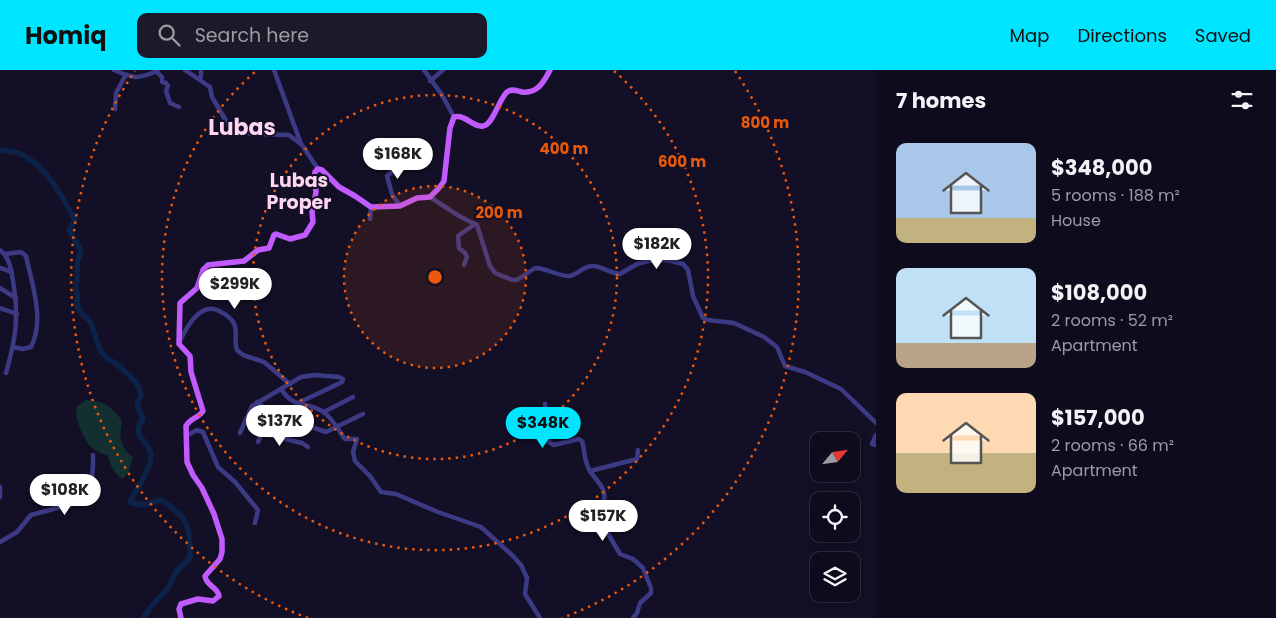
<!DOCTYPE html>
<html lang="en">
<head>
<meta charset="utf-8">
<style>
	:root { --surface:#0e0b1c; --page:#1c1929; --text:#f1f3f6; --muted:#9b9ba3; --line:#2e2b3b; --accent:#00e5ff }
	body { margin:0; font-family:Poppins,sans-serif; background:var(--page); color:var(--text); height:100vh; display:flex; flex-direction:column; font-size:19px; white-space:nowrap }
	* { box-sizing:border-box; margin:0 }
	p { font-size:16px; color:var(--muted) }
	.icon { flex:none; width:28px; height:28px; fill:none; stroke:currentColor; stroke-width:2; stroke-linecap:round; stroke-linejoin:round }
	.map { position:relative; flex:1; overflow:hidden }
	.side { display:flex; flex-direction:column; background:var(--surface); width:400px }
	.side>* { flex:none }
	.needle { width:32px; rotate:61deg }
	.buttons { position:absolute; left:810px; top:362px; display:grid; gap:10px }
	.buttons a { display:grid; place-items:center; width:50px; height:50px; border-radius:10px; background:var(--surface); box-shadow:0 2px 12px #0003,0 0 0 1px var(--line); font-size:25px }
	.price { position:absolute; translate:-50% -42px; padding:0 11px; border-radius:18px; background:#fff; color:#222; font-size:16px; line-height:32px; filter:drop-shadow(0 1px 2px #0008) }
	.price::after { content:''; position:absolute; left:50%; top:30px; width:15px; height:11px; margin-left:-8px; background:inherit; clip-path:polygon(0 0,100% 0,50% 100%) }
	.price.current { background:var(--accent); color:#111 }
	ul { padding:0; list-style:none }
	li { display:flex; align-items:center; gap:15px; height:125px; padding:0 20px }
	li span { display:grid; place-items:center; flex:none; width:140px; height:100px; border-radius:10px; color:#555 }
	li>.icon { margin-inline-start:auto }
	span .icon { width:60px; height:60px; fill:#fffc; stroke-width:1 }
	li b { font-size:21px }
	h2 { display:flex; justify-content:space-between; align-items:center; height:60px; padding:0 20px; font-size:21px }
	header { display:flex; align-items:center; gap:30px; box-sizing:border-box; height:70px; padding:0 25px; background:var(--accent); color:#111 }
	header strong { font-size:24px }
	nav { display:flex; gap:28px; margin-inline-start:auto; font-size:18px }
	.search { width:350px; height:45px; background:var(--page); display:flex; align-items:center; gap:12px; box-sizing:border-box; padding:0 18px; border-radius:10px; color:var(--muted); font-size:19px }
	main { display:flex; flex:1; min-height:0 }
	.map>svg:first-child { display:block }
</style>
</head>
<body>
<header>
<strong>Homiq</strong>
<div class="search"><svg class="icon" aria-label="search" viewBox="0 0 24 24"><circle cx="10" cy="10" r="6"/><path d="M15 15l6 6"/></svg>Search here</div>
<nav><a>Map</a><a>Directions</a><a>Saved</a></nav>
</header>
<main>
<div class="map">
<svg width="876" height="548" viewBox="0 0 876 548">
	<rect width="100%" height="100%" fill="#130f26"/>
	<path fill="#12302f" d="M86,330C102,330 113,337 122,351C120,360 119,371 125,379C127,383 131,385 133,388L128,403L123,409C113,403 111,395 107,385C102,384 96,381 92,378C85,372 76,351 76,341C76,335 82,333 86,330Z"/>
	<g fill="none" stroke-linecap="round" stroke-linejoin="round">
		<path stroke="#0c2248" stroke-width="5.5" d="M0,80C8,81 16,81 23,85C49,100 61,125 75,150L69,160L81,180L77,193V211L75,218L78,226L77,231L78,239L91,253L100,280L107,288L118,295L135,311L139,318L141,326C134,339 139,337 143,349C142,351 140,353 139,356C134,366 150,374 151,384C152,397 137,420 130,431L131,433L142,435L161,430C188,447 191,457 190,488L176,502L168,518L152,536L143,548"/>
		<g stroke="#3d3a85" stroke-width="4.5">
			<path d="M114,0C133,8 137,10 157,1"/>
			<path d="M185,0L210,17L212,27L229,56L240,61L252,64L289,65L302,75L318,99"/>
			<path d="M274,0L301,74"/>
			<path d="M424,0L442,25L454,47"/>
			<path d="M156,1L162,7V12L166,13L168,16L166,21L170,33L179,37"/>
			<path d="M200,9L201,6V0"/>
			<path d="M430,11L443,0"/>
			<path d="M115,39L116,23L125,6"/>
			<path d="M430,127L459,146L477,155L490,196L495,203L512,210H517L535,198C547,198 557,206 569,206C579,205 583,195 594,196C603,197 610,203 620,204L637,194L648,191L667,190L683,194L688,200L693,226L703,248L708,250L734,253L764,267L777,277L785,296L805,302L841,319L876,353"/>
			<path d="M400,136L392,124L387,106L393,101L416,94"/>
			<path d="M370,149L371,137"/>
			<path d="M0,180C10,188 11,199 13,211C19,247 16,268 6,303"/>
			<path d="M5,184L21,182L26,186C32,214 45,250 31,277L23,279L13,277"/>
			<path d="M464,195L467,187L465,183L459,178L458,166L475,154"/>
			<path d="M0,198L12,202"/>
			<path d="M0,218L16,228"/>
			<path d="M0,238L17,244"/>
			<path d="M179,273C186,258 201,229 221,242C227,245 233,250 235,256C237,264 234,272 237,280L243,285L264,292L290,314"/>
			<path d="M281,319C294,339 305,331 322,341C334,349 337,359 345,369H357L353,382L355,391L370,406L381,422L396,424L438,442L481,457L512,485L521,495L527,508L525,524L540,548"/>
			<path d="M257,332L271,343L326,362L363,344"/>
			<path d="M545,334L549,372L554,375L579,369L582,371C585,381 584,392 590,401C595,409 607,419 604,429C602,435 597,436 596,443L620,484L633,489L643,498L651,518V523L640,533L637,543L633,548"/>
			<path d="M324,342L353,327"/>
			<path d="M240,363L252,336L301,307L315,305L339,307L343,309L342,312L338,314L298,333"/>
			<path d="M262,363L302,373L308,377"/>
			<path d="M876,365L872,374L876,375"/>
			<path d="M186,366L197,360L203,362L218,397L235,412L258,440L255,453"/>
			<path d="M258,372L271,343"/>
			<path d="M590,401L637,389L638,380"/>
			<path d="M61,412H67L78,425"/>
			<path d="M0,417V427"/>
			<path d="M0,472L17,462L31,445L72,434C76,427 81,424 86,418C94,410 93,395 93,385"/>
		</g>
		<path stroke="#c25bff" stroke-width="5.5" d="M181,548L179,539L181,534L198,529L213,531L219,526C218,517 206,516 205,506L220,489L222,482V469L214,444L202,418L193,405L187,392L186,356C190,348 199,348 203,341L191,302L190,286L179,274L180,233L197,218L203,200L208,195L244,191L258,180L269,178L274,165L276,164L290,169L305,165L313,152L312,142L316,122L314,107L315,102L318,99L322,100L339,117L355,126L371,137L400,136L417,128L430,127L439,118L444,111L450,58L454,47C466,44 473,58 483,56C493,55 499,29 507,22C512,18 516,21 522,22C537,24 544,12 550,0"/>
	</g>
	<circle cx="435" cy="207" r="91" fill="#e8590c" fill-opacity=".12"/>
	<g fill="none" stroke="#e8590c" stroke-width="2.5" stroke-dasharray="2.5 5">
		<circle cx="435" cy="207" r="91"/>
		<circle cx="435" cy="207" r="182"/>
		<path d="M614 1A273 273 0 1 1 256 1"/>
		<path d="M308 548A364 364 0 0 1 135 1M735 1A364 364 0 0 1 562 548"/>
	</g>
	<g text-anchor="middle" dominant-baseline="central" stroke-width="4" stroke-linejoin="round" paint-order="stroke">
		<g font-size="19" font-weight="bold" fill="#ffd6f0" stroke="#130f26">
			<text x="299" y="110">Lubas<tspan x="299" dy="22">Proper</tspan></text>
		</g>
		<g font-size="22" font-weight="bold" fill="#ffd6f0" stroke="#130f26">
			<text x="242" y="57">Lubas</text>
		</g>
	</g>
	<circle cx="435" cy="207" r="8" fill="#e8590c" stroke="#130f26" stroke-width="2.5"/>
	<g font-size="15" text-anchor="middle" font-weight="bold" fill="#e8590c" stroke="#130f26" stroke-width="4" stroke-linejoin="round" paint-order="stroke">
		<text x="765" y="58">800 m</text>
		<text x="564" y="84">400 m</text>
		<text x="682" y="97">600 m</text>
		<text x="499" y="148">200 m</text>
	</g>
</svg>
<div class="buttons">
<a><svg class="needle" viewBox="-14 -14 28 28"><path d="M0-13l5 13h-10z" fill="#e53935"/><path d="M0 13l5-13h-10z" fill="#9b9ba3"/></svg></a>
<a><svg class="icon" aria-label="locate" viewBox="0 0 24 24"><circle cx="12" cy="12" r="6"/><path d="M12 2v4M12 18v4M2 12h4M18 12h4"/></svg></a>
<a><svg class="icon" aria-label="layers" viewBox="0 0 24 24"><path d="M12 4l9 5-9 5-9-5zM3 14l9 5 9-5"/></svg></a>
</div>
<b class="price" style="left:398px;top:110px">$168K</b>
<b class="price" style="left:657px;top:200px">$182K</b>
<b class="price" style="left:235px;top:240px">$299K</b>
<b class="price" style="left:280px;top:377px">$137K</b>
<b class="price current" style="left:543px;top:379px">$348K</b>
<b class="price" style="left:65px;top:446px">$108K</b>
<b class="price" style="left:603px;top:472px">$157K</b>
</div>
<section class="side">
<h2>7 homes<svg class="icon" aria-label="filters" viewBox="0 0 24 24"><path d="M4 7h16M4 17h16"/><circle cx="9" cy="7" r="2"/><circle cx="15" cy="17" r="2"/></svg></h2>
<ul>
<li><span style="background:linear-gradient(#a9c7e8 75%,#c2b280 0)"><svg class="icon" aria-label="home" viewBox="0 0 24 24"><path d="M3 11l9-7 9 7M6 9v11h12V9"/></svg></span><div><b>$348,000</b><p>5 rooms · 188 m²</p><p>House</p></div></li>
<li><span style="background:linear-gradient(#bfe0f5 75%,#b9a48a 0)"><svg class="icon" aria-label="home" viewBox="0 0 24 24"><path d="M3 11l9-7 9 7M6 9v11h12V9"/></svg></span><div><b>$108,000</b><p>2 rooms · 52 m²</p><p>Apartment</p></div></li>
<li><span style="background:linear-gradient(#ffd9b3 60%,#c2b280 0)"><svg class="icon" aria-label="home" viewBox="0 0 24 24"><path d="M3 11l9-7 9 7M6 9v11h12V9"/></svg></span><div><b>$157,000</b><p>2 rooms · 66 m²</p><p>Apartment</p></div></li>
</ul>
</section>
</main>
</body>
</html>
